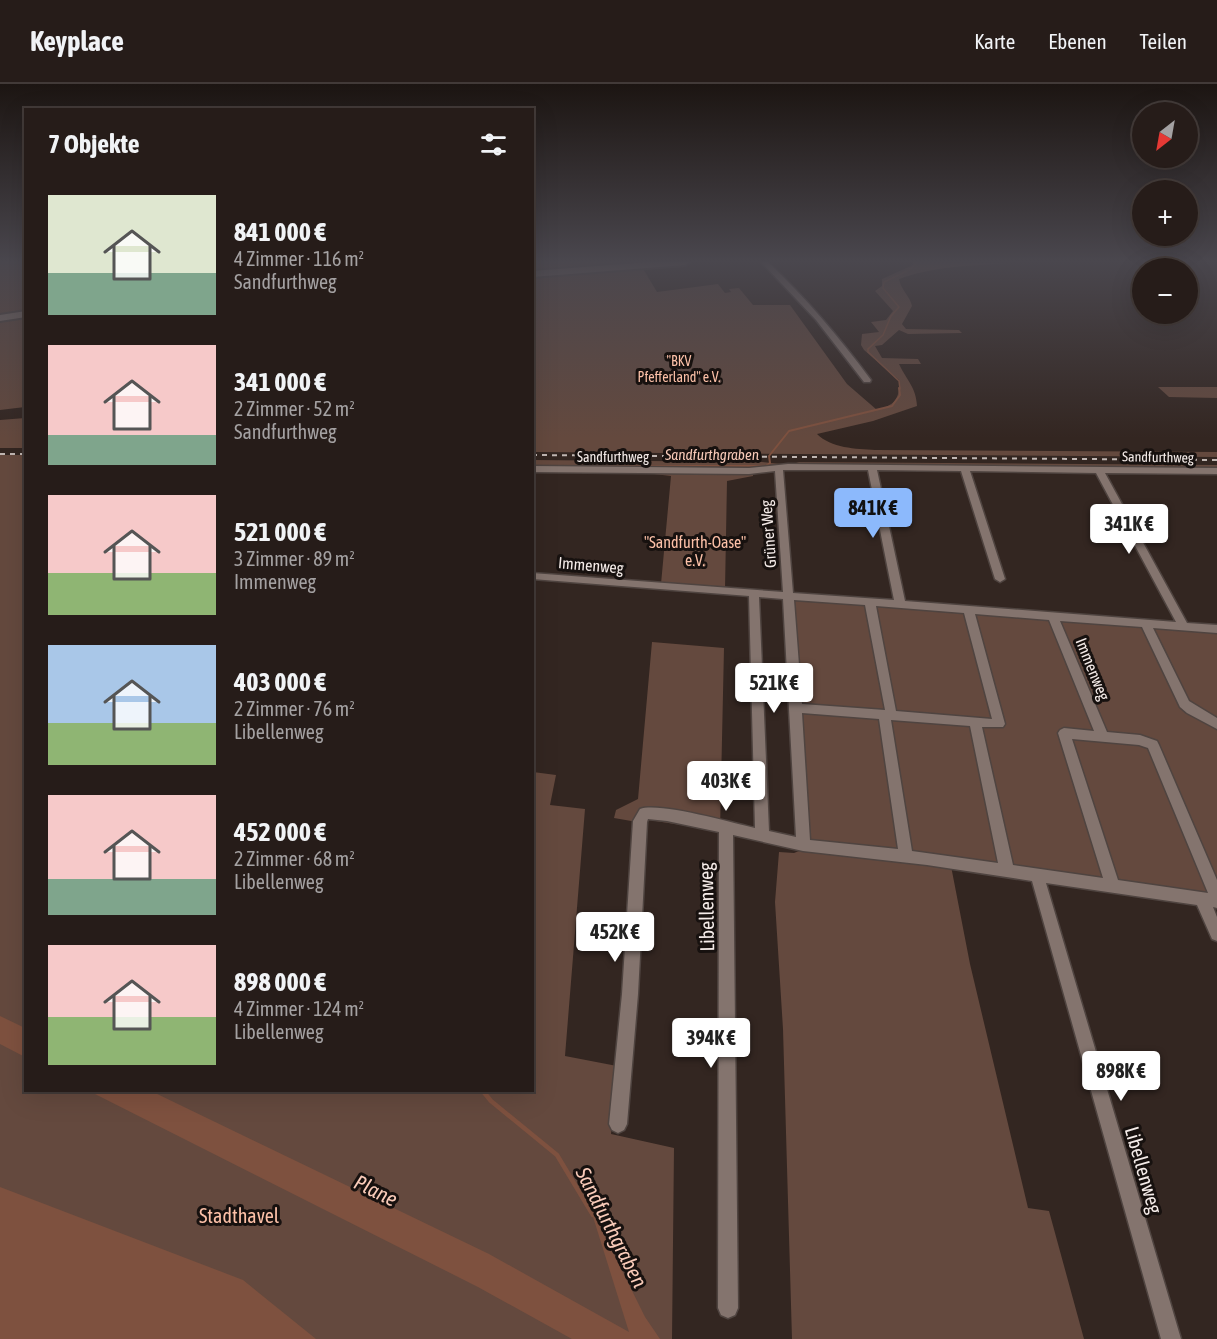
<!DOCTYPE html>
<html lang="de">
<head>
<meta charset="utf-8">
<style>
	:root { --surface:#261c19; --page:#2e2522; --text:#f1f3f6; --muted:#a4a1a2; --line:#423a38; --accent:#8cb9fc }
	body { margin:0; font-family:"Asap Condensed",sans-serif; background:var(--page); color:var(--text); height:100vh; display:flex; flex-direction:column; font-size:22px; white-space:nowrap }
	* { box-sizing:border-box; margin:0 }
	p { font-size:20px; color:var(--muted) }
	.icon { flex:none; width:33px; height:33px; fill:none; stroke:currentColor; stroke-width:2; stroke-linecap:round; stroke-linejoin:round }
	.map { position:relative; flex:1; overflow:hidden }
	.drawer { position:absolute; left:24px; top:24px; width:510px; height:984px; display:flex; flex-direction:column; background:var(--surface); border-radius:0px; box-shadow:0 6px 24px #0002,0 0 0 2px var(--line) }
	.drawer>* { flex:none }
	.needle { width:39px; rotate:211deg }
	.controls { position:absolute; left:1132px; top:18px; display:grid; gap:12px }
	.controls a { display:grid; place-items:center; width:66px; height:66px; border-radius:50%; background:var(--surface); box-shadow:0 6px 24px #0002,0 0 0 2px var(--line); font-size:30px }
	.price { position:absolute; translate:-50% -51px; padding:0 14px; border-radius:6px; background:#fff; color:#222; font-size:20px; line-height:39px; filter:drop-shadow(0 2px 3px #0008) }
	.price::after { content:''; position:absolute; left:50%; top:36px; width:18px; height:14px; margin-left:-9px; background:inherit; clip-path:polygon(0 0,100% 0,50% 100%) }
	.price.selected { background:var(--accent); color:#111 }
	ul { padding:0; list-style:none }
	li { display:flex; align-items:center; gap:18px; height:150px; padding:0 24px }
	li span { display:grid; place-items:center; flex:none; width:168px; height:120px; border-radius:0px; color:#555 }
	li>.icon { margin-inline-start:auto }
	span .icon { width:72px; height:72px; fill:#fffc; stroke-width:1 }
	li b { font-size:26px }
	h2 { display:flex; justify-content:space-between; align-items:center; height:72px; padding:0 24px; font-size:26px }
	header { display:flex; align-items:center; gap:36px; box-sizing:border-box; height:84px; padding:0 30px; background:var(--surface); border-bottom:2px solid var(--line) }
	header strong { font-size:28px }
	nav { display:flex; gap:33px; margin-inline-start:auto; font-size:21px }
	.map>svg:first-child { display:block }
</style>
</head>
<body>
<header>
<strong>Keyplace</strong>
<nav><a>Karte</a><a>Ebenen</a><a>Teilen</a></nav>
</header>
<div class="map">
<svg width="1217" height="1255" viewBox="0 0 1217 1255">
	<rect width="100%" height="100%" fill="#332621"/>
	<g fill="#64493e">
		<path d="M0,178H25V226L0,230Z"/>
		<path d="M533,178H660L533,188Z"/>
		<path d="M913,178L1008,179C971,182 934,182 899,195C901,206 910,212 912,222L902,240L906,245L959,246L962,249L908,250L899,246L882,261L875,262L882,274L918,275L921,280H899C907,297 916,303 917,322L873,337L817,350C831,364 856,365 875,366L1217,368V373L533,368V191L642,183L657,208L718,200L725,209L731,208L729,205L739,204L753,221H790L847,300L877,326C895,321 900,315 899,296L864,266L861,261L862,250L879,248L871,238L886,236L893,227L875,207L882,202V195L913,181Z"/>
		<path d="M25,232V323L0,326V236Z"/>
		<path d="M1158,303H1217V314L1169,313Z"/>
		<path d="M25,334V364H0V336Z"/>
		<path d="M0,371H25L26,1006H532L533,688L556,691L550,721L585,725L565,972L617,982L611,1050L674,1064L672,1255H0Z"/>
		<path d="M533,376L762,378L781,380L775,383L751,386L533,384Z"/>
		<path d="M799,378L1217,381V385L793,380Z"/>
		<path d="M637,388H753V392L727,397L725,506L661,500L671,392Z"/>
		<path d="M793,515L1217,548V814L807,757Z"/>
		<path d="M652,558L724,564L720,747L649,736L637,738L614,734L616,726L638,715Z"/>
		<path d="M804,765L951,782L970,880L1028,1124L1049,1127L1084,1255H792L783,945L775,818L779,768L794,769Z"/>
	</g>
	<g fill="#7e513f">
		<path d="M0,932L25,944V973L0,960Z"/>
		<path d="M89,1007H151L489,1170L629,1248L589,1120L645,1233L660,1255H572L478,1203Z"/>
		<path d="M0,1103L243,1196L316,1255H0Z"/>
	</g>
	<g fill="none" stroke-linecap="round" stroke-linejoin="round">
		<path stroke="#7e513f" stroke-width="1.5" d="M900,305L899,297L868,268V265L883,251L891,232L899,223L883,204L884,198L909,186L917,178"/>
		<path stroke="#7e513f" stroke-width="2" d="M532,382H766L770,379L769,372L789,347L892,322L900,311L899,304"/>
		<path stroke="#7e513f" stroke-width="4.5" d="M482,1006L491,1017L557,1071L593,1131"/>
		<defs>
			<g id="street">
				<path d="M761,178H768C806,214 840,254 871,296L870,298H864L816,236Z"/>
				<path d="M788,380L1217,384V390L1105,389L1187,539L1217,541V549L1153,544L1189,617L1217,634V645L1187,629L1180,623L1142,543L1060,537L1107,648L1140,651L1157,657L1159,661L1217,796V824L1213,823L1217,833V857L1212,855L1197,821L1046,799L1181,1255H1161L1032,797L927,781L803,767L733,751L738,1224L735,1231L728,1234L721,1231L718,1224L719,748L667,737L648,735L647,738L638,910L627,1040L624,1046L618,1049L612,1046L609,1040L622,910L633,737L640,725C660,718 732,739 755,744L749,512L532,495V489L783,508L775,387L749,390L532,388V382L749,384ZM783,386H868L894,516L793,509ZM877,386L961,387L995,495L1000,498L1005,495L970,387L1096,389L1176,538L905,517ZM759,513L783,515L796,753L769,747ZM794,516L865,521L885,626L802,620ZM876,522L964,529L992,635L896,627ZM975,530L1049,536L1094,647L1064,644L1060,646L1058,649L1103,794L1013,781L982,643H1003L1005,640ZM802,629L879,635L898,765L810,756ZM891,636L970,642L998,779L912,767ZM1072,655L1139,661L1148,664L1208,809L1118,796Z"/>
			</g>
			<g id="secondary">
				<path d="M650,178H689L685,181L532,193V187Z"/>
				<path d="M26,227V233L0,237V231Z"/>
			</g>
		</defs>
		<use href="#street" stroke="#4f4440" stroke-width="3"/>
		<use href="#secondary" stroke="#4f4440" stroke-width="4"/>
		<use href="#street" fill="#84746e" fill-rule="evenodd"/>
		<use href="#secondary" fill="#84746e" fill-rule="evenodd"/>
		<g stroke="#c0b6b2" stroke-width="2" stroke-dasharray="5 5" stroke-linecap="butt">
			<path d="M0,370H26"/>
			<path d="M532,371L1217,376"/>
		</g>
	</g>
	<linearGradient id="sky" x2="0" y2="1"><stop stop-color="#1c1512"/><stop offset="0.5" stop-color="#4a474e"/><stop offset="1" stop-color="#4a474e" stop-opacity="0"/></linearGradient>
	<rect width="1217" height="354" fill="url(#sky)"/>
	<g text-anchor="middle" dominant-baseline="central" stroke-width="6" stroke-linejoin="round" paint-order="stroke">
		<g font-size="14" fill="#fdc1a8" stroke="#17110f">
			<text x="679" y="277">"BKV<tspan x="679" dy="16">Pfefferland" e.V.</tspan></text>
		</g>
		<g font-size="14" fill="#f5ece9" stroke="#17110f">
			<text x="613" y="373">Sandfurthweg</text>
			<text transform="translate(1158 373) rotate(1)">Sandfurthweg</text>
		</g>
		<g font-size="15" font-style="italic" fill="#f9cbb9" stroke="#17110f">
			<text x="712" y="370">Sandfurthgraben</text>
		</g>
		<g font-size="16" fill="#f5ece9" stroke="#17110f">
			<text transform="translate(768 450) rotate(-94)">Grüner Weg</text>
			<text transform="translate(591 481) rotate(5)">Immenweg</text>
			<text transform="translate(1093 585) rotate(68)">Immenweg</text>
		</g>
		<g font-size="16" fill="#fdc1a8" stroke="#17110f">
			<text x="695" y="458">"Sandfurth-Oase"<tspan x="695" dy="18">e.V.</tspan></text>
		</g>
		<g font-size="20" fill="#f5ece9" stroke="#17110f">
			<text transform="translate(706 823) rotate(-91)">Libellenweg</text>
			<text transform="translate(1144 1086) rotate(74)">Libellenweg</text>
		</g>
		<g font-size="20" fill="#fdc1a8" stroke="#17110f">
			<text x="239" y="1131">Stadthavel</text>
		</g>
		<g font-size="21" font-style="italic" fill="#f9cbb9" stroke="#17110f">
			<text transform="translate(376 1106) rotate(26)">Plane</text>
			<text transform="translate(612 1143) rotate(63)">Sandfurthgraben</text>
		</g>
	</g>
</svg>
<div class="controls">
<a><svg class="needle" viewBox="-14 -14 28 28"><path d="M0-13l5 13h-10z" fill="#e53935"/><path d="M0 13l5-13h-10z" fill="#a4a1a2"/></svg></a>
<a>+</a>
<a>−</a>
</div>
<b class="price selected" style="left:873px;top:455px">841K €</b>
<b class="price" style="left:1129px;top:471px">341K €</b>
<b class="price" style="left:774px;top:630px">521K €</b>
<b class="price" style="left:726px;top:728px">403K €</b>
<b class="price" style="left:615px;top:879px">452K €</b>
<b class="price" style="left:711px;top:985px">394K €</b>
<b class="price" style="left:1121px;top:1018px">898K €</b>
<section class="drawer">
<h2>7 Objekte<svg class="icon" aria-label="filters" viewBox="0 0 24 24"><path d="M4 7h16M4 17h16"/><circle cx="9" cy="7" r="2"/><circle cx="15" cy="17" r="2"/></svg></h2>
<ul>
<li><span style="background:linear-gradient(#dfe7d0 65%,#7fa58c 0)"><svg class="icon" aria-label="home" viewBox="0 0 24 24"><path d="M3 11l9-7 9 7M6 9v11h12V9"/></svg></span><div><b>841 000 €</b><p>4 Zimmer · 116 m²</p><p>Sandfurthweg</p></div></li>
<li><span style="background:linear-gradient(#f6c9c9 75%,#7fa58c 0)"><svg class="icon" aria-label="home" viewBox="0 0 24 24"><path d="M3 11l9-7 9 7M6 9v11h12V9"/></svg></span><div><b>341 000 €</b><p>2 Zimmer · 52 m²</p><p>Sandfurthweg</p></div></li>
<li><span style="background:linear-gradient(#f6c9c9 65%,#8fb573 0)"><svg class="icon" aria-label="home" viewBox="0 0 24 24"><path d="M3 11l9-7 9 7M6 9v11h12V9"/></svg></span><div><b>521 000 €</b><p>3 Zimmer · 89 m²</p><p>Immenweg</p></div></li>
<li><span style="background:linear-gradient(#a9c7e8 65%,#8fb573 0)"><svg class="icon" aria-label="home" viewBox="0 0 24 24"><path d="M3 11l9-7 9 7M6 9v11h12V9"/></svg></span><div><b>403 000 €</b><p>2 Zimmer · 76 m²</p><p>Libellenweg</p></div></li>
<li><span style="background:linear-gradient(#f6c9c9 70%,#7fa58c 0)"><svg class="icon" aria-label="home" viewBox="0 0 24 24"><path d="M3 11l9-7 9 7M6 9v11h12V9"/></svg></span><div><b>452 000 €</b><p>2 Zimmer · 68 m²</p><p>Libellenweg</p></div></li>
<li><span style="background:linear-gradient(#f6c9c9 60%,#8fb573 0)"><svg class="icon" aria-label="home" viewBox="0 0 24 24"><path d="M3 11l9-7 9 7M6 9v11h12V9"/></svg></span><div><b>898 000 €</b><p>4 Zimmer · 124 m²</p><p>Libellenweg</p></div></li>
</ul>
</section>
</div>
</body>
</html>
